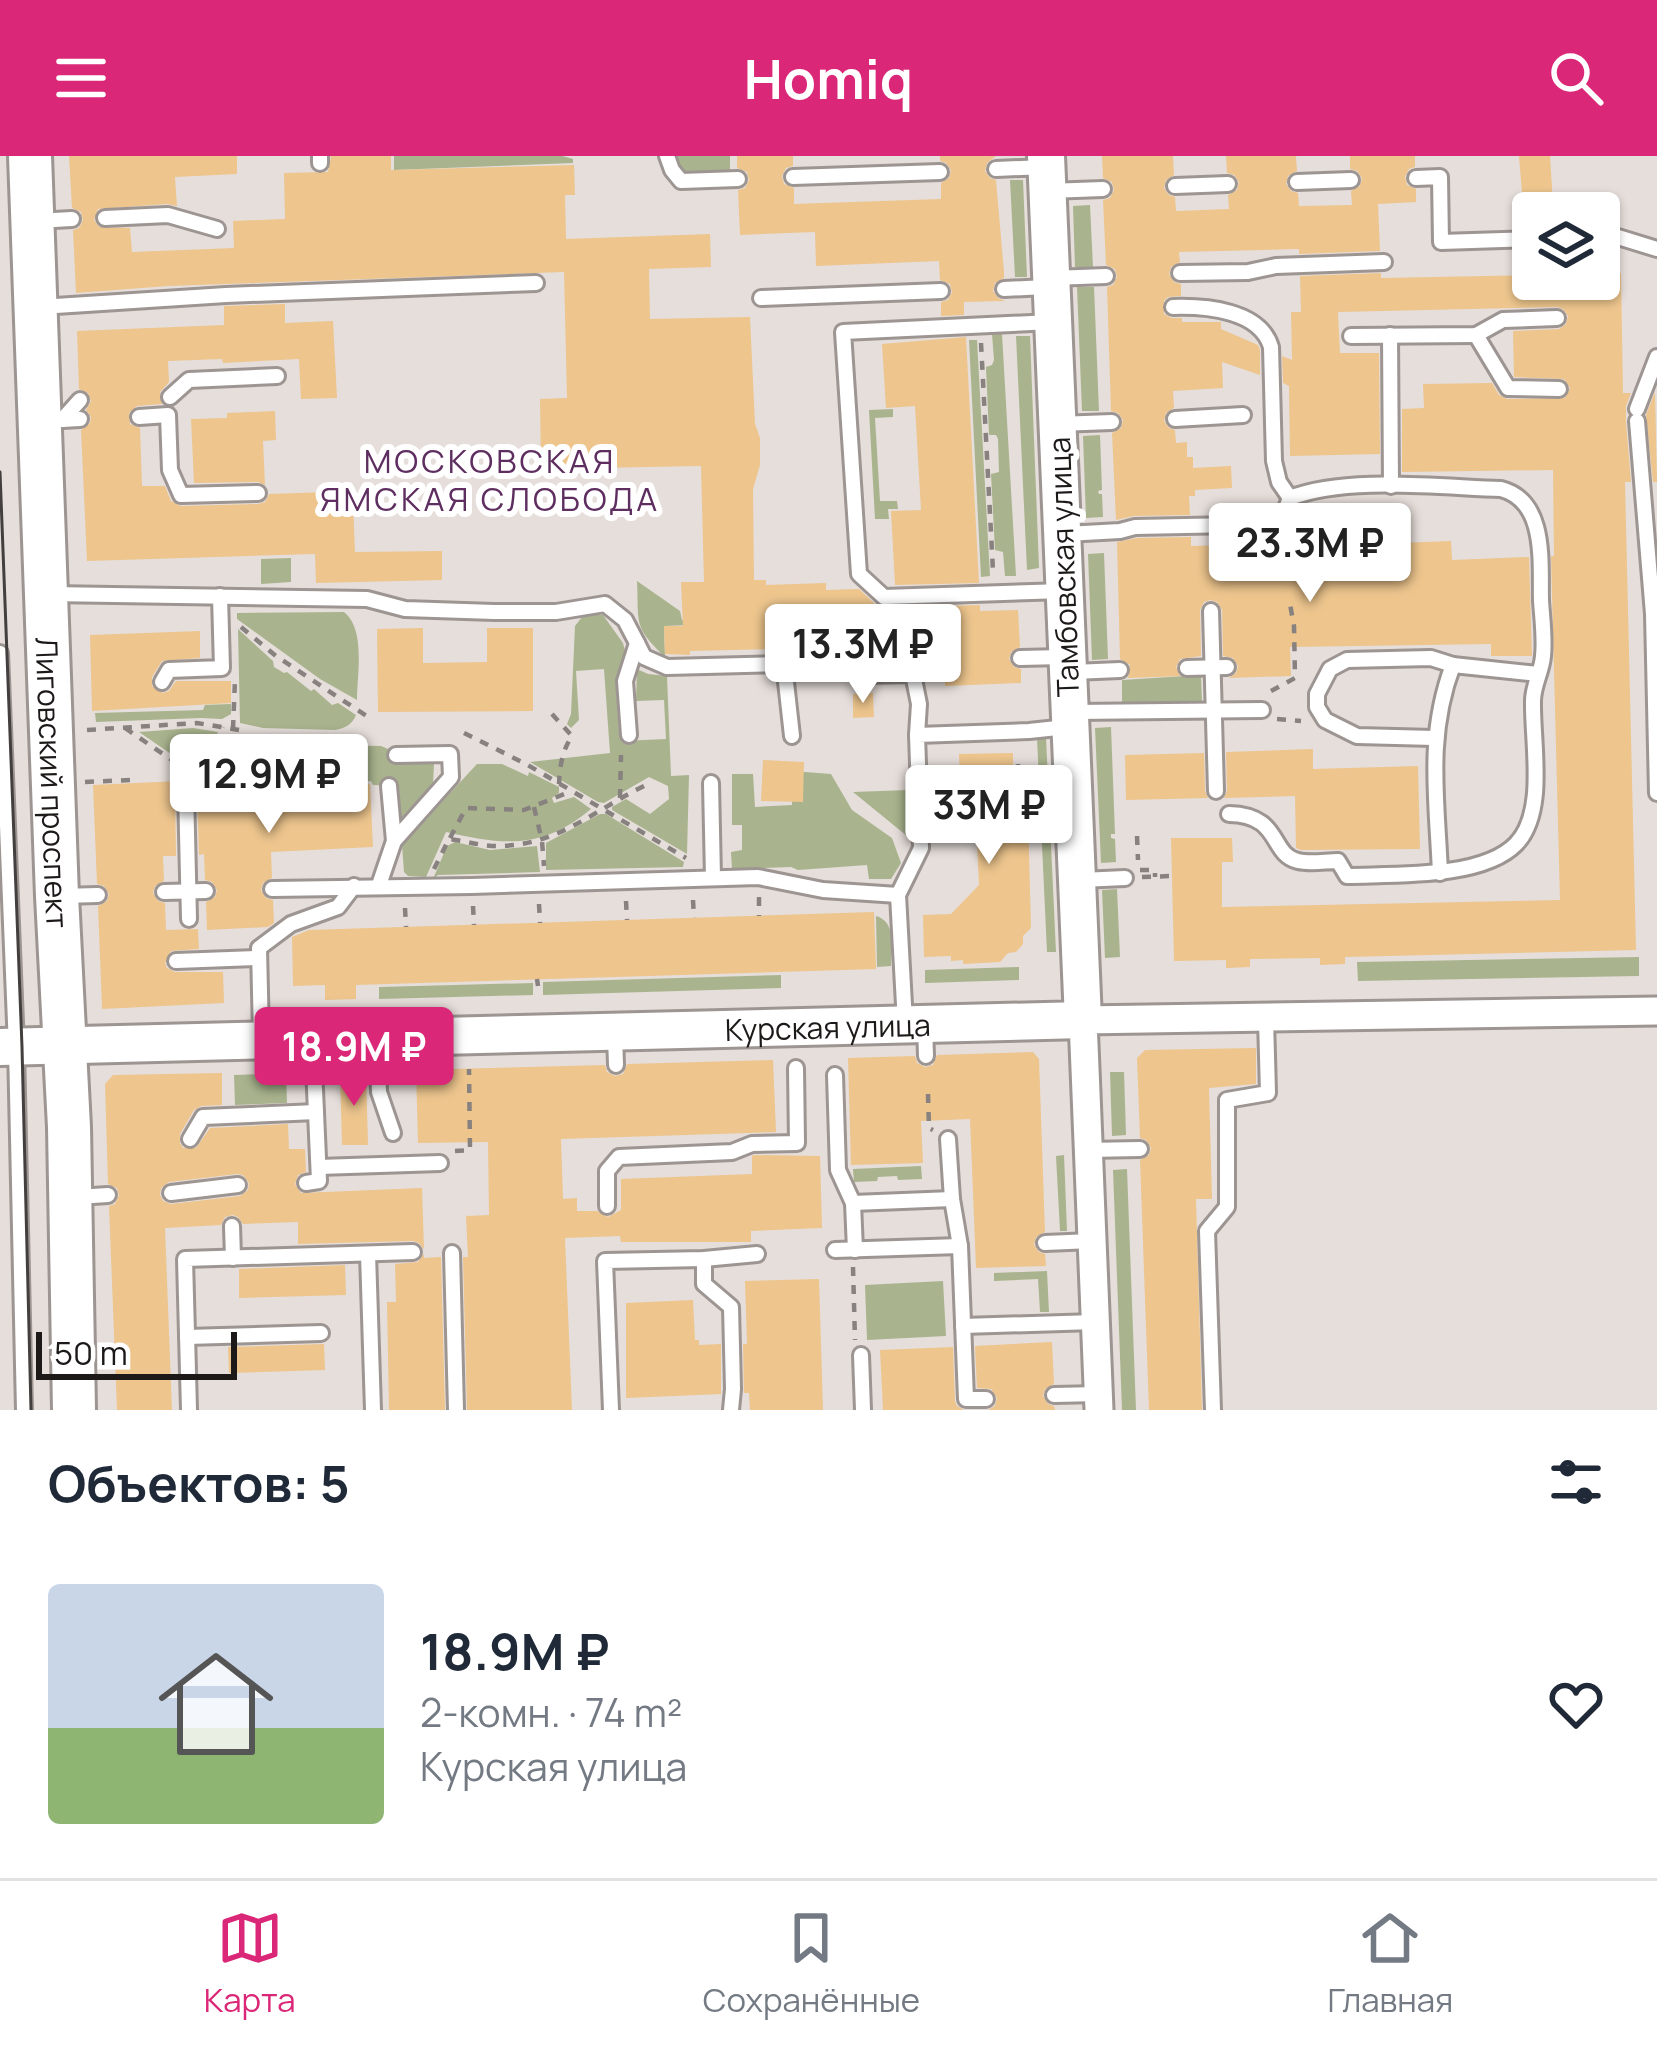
<!DOCTYPE html>
<html lang="ru">
<head>
<meta charset="utf-8">
<style>
	:root { --surface:#fff; --page:#f6f6f7; --text:#1f2937; --muted:#747a83; --line:#e0e1e3; --accent:#db2777 }
	body { margin:0; font-family:Manrope,sans-serif; background:var(--page); color:var(--text); height:100vh; display:flex; flex-direction:column; font-size:45px; white-space:nowrap }
	* { box-sizing:border-box; margin:0 }
	p { font-size:39px; color:var(--muted) }
	.icon { flex:none; width:66px; height:66px; fill:none; stroke:currentColor; stroke-width:2; stroke-linecap:round; stroke-linejoin:round }
	.map { position:relative; height:1254px; overflow:hidden }
	.drawer { display:flex; flex-direction:column; background:var(--surface); flex:1 }
	.drawer>* { flex:none }
	.controls { position:absolute; left:1512px; top:36px; display:grid; gap:24px }
	.controls a { display:grid; place-items:center; width:108px; height:108px; border-radius:12px; background:var(--surface); box-shadow:0 3px 9px #0004; font-size:60px }
	.scale { position:absolute; left:36px; bottom:30px; width:201px; box-sizing:border-box; padding-left:12px; border:6px solid #1c1918; border-top:0; font-size:33px; line-height:42px; white-space:nowrap; color:#1c1918; -webkit-text-stroke:9px #fff; paint-order:stroke }
	.price { position:absolute; translate:-50% -102px; padding:0 27px; border-radius:12px; background:#fff; color:#222; font-size:39px; line-height:78px; filter:drop-shadow(0 3px 6px #0008) }
	.price::after { content:''; position:absolute; left:50%; top:72px; width:36px; height:27px; margin-left:-18px; background:inherit; clip-path:polygon(0 0,100% 0,50% 100%) }
	.price.on { background:var(--accent); color:#fff }
	ul { padding:0; list-style:none }
	li { display:flex; align-items:center; gap:36px; height:300px; padding:0 48px }
	li span { display:grid; place-items:center; flex:none; width:336px; height:240px; border-radius:12px; color:#555 }
	li>.icon { margin-inline-start:auto }
	span .icon { width:144px; height:144px; fill:#fffc; stroke-width:1 }
	li b { font-size:51px }
	h2 { display:flex; justify-content:space-between; align-items:center; height:144px; padding:0 48px; font-size:51px }
	header { display:flex; justify-content:space-between; align-items:center; height:156px; padding:0 48px; background:var(--accent); color:#fff; font-size:54px; font-weight:700 }
	.menu { display:flex; justify-content:space-around; align-items:center; height:168px; border-top:3px solid var(--line); background:var(--surface); font-size:33px; color:var(--muted) }
	.menu a { display:grid; justify-items:center; gap:6px }
	.menu .on { color:var(--accent) }
	.map>svg:first-child { display:block }
</style>
</head>
<body>
<header><svg class="icon" aria-label="menu" viewBox="0 0 24 24"><path d="M4 6h16M4 12h16M4 18h16"/></svg>Homiq<svg class="icon" aria-label="search" viewBox="0 0 24 24"><circle cx="10" cy="10" r="6"/><path d="M15 15l6 6"/></svg></header>
<div class="map">
<svg width="1657" height="1254" viewBox="0 0 1657 1254">
	<rect width="100%" height="100%" fill="#e6deda"/>
	<g fill="#a9b48e">
		<path d="M394,0H562L573,3V7L394,14Z"/>
		<path d="M677,0H730V16L685,17L679,10Z"/>
		<path d="M1010,24H1023L1027,121H1015Z"/>
		<path d="M1090,49L1093,111H1075L1073,50Z"/>
		<path d="M1077,131H1094L1099,255H1082Z"/>
		<path d="M992,178H1002L1016,420H1005L1003,396L995,394L991,318L999,316L998,283L996,279H989L986,211L992,209L994,204Z"/>
		<path d="M1016,180H1030L1039,412L1027,414Z"/>
		<path d="M969,184H977L990,420L981,421Z"/>
		<path d="M893,253V261L875,262L880,345H897L898,353H888L889,363H875L869,254Z"/>
		<path d="M1100,279L1102,334L1098,335L1099,338H1102L1103,361L1086,362L1083,280Z"/>
		<path d="M1104,397L1108,503L1092,504L1088,398Z"/>
		<path d="M291,402V426L261,428V403Z"/>
		<path d="M637,425L680,455L682,464H690V469L664,470L665,501C633,470 639,468 637,425Z"/>
		<path d="M344,456C366,474 357,518 357,544L320,523L237,463V457Z"/>
		<path d="M593,459H603L623,487L625,495L616,532L619,574L622,575L623,585L666,583L664,544L636,545L637,513L648,518L667,520L671,620L689,619L687,698L612,654V651L626,643L650,658L669,643L668,630L649,621L604,647L598,646L530,606L610,597L604,513L576,515L579,564L571,572L567,568L571,558L575,470L582,461Z"/>
		<path d="M238,473L273,505L274,511L284,517L287,516L311,535L314,533L332,549L338,547L356,559C352,569 345,572 335,574L263,572L240,567Z"/>
		<path d="M1201,519L1202,546L1122,548V524Z"/>
		<path d="M231,548V558L222,563L201,562L96,566L95,557L203,554L205,549Z"/>
		<path d="M1111,571L1115,678H1111V682L1115,683L1116,706L1101,707L1095,572Z"/>
		<path d="M193,572L218,576L202,611H190L139,576Z"/>
		<path d="M223,579L264,588L381,590L388,593L391,608H434L433,628L400,666L396,630L373,629L371,625L299,627L298,614L222,616L207,613Z"/>
		<path d="M1037,582H1046L1056,796H1047Z"/>
		<path d="M477,608H502L528,620L529,616L559,631V637L552,642L554,647L574,641L591,653C542,694 503,689 446,676L426,721L408,720L404,716L402,689Z"/>
		<path d="M792,615L831,618L852,654L892,682L901,707L891,723H869L867,709L798,714L791,711L732,713L731,696L742,694V669H732V618H753L755,651L792,649Z"/>
		<path d="M908,634L911,679L907,680L853,636Z"/>
		<path d="M600,658H606L684,706L683,711L546,714V687Z"/>
		<path d="M455,686L490,694L537,690L540,716L438,719L433,723L447,690Z"/>
		<path d="M1117,733L1120,801L1105,802L1102,734Z"/>
		<path d="M876,760C897,766 891,792 891,810L877,811Z"/>
		<path d="M1639,801V820L1358,825L1357,806Z"/>
		<path d="M1019,811V824L925,827V814Z"/>
		<path d="M781,819V832L543,839V826Z"/>
		<path d="M533,827V839L379,843V831Z"/>
		<path d="M1110,916H1124L1126,979L1112,980Z"/>
		<path d="M286,917L287,947L235,949L234,919Z"/>
		<path d="M1064,999L1067,1075H1060L1056,1000Z"/>
		<path d="M921,1010L922,1023L898,1024L897,1020L878,1021L877,1025L854,1026L853,1013Z"/>
		<path d="M1127,1013L1136,1254H1122L1113,1014Z"/>
		<path d="M1047,1115L1049,1156H1040L1038,1123L994,1125V1117Z"/>
		<path d="M943,1125L946,1180L867,1184L865,1129Z"/>
	</g>
	<g fill="#edc58d" fill-rule="evenodd">
		<path d="M69,0H237V18L175,21L177,50L167,48L98,53L94,64L99,71L130,72L132,96L234,92L233,65L285,63L284,17L328,16L331,0H391V14L574,9L575,39H565L566,83L710,78L711,111L649,113L650,163L750,161L755,268L760,282V309L753,333L754,424H766V429L826,427V434L859,433L876,449L884,452L980,449V455L1018,454L1020,491L1011,496L1009,503L1014,511L1021,513V527L945,530V517L952,513L955,505L952,497L944,494V489L690,495V499L665,498L664,470H683L681,426H704L701,310L541,313L540,243L567,242L564,116L168,130L76,137L73,74L79,72L83,64L81,56L72,52Z"/>
		<path d="M737,0H793V10L786,12L782,20L784,28L794,32V48L941,43V27L949,22L951,14L946,7L940,5V0H996L987,7L985,15L990,22L996,24L1004,116V122L995,127L993,135L998,142L1005,145L964,146V159L941,160V146L948,144L952,136L950,128L940,124L939,105L816,110L815,76L740,79L738,34L745,32L749,24L747,16L737,12Z"/>
		<path d="M1102,0H1173L1174,19L1166,24L1164,32L1169,39L1175,41L1176,55L1229,53L1228,39L1237,34L1239,26L1234,19L1227,17L1226,0H1296L1297,15L1288,20L1286,28L1291,35L1298,37L1299,50L1352,49L1351,35L1360,30L1362,22L1357,15L1350,13V0H1415V11L1409,13L1405,21L1407,29L1416,33V46L1378,48L1380,95L1299,98V93L1179,96L1180,106L1171,111L1169,118L1174,126L1181,128V140L1168,141L1164,145V158L1172,162H1182V166H1221V173L1258,189L1260,194V219L1222,206L1223,232L1173,235L1174,252L1166,257L1164,265L1169,272L1175,274L1176,287L1187,286V301H1193V312L1231,310L1232,332L1195,334V340H1189L1190,359L1134,360L1116,364L1112,277L1121,272L1123,264L1118,257L1111,255L1107,131L1113,129L1117,121L1115,113L1106,109L1103,44L1110,42L1114,34L1112,26L1103,22Z"/>
		<path d="M1519,0H1550L1553,48L1523,50Z"/>
		<path d="M1381,117V122L1533,119V123H1599V117H1621L1623,237H1631L1626,250V266L1631,326H1625L1636,794L1345,801V808L1320,809V802L1250,803V811L1226,812V804L1174,805L1171,682H1232L1233,706H1222V751L1560,744L1551,400H1554L1553,314L1402,316V253L1424,252L1423,228L1492,227L1499,239L1507,243L1565,242L1570,232L1564,223L1514,221L1513,175L1559,173L1566,168L1568,160L1563,153L1557,151L1338,156L1340,197H1379L1380,298L1290,300L1289,230L1283,227L1282,200L1292,204L1291,156H1301L1300,120Z"/>
		<path d="M285,148V167L333,165L337,242L301,243L299,203L223,207L222,203L168,205L169,226L160,236L162,248L137,250L129,257L130,268L140,272L142,330H165L171,345L181,350L258,348L265,346L269,338L327,336V347L353,346L355,396L442,395V424L316,427L315,398L87,405L81,274L90,267L91,261L86,254L91,245L88,237L79,233L77,175L224,169V150Z"/>
		<path d="M966,181L979,427L895,429L891,355L921,354L915,250L886,252L882,188Z"/>
		<path d="M1655,236L1657,326H1653L1646,259Z"/>
		<path d="M275,255L276,284L263,285L265,329L258,326L194,327L191,263L227,262V257Z"/>
		<path d="M1191,381V390L1278,388L1279,420L1399,419V387L1451,385L1452,404L1529,401L1532,500H1491V488L1290,491L1291,520L1229,522L1236,517L1238,510L1233,502L1223,500L1222,454L1217,446L1210,444L1204,446L1200,454L1201,500L1180,503L1176,511L1180,520L1128,522L1130,509L1120,503L1117,386L1137,382Z"/>
		<path d="M423,472V507L487,506V472H533V555L378,556L377,473Z"/>
		<path d="M200,475V502L162,505L152,521V530L163,537L169,535L176,525H231V547L92,555L90,479Z"/>
		<path d="M873,537L874,561L853,562V538Z"/>
		<path d="M1313,593V613L1418,610L1420,693L1301,694L1296,692L1295,640L1224,642L1227,635L1226,596Z"/>
		<path d="M1013,597V620H1027L1031,772L1023,780V788L1016,796L1008,797L1000,806L963,808V804L951,805V800L924,801L923,759L951,758L979,729L977,686L963,687L959,598Z"/>
		<path d="M1204,597L1205,635L1208,642L1126,644L1125,599Z"/>
		<path d="M763,604L804,606L803,646L761,645Z"/>
		<path d="M293,617L294,631L370,628L373,691L271,696L272,722L263,727L261,734L266,742L273,744L274,767L268,771L207,774L206,746L215,741L217,734L212,726L205,724L204,698L199,699L197,634L192,624H204L203,621Z"/>
		<path d="M179,625L175,634L176,700H163L164,725L155,730L153,737L158,745L165,747L166,774L198,773L199,793L171,795L165,807L167,812L175,816H223L224,847L102,853L98,750L107,745L109,738L104,730L97,728L93,629Z"/>
		<path d="M874,756L876,813L356,829V843L325,844V829L293,830L292,781L309,774Z"/>
		<path d="M1256,892V928L1209,932L1212,1043H1196L1202,1254H1149L1140,1004L1149,999L1151,992L1146,984L1140,982L1137,902L1145,894Z"/>
		<path d="M1033,896L1039,903L1045,1076L1036,1081L1034,1089L1039,1096L1045,1098L1046,1110L976,1112L970,963L921,965L923,1007L851,1009L848,902L915,900L917,907L925,911L933,909L937,899Z"/>
		<path d="M773,904L776,976L561,983L563,1043L577,1042V1055H597L608,1061L621,1054V1023L752,1018V1000L754,999L820,1000L822,1072L751,1075V1086H621L620,1080L565,1082L572,1254H467L463,1101H468L466,1060L489,1059L488,986L418,987L416,914L605,909L607,916L615,920L623,918L627,908Z"/>
		<path d="M366,916L368,989H342L340,917Z"/>
		<path d="M222,917V949L201,950L194,954L180,978V987L183,992H196L210,972L288,968L289,993H305L306,1016L298,1019L295,1028L301,1037L422,1032L424,1093L419,1087L413,1085L298,1088V1066L243,1068L238,1061L233,1059L225,1061L221,1069L165,1072L172,1254H117L109,1050L115,1048L119,1039L117,1032L108,1028L105,928L113,919ZM237,1018L243,1019L249,1027L248,1034L240,1040L171,1048L163,1045L160,1039L161,1032L169,1026Z"/>
		<path d="M424,1098V1102L441,1101L445,1254H389L387,1146H396L395,1108L418,1106Z"/>
		<path d="M345,1109L346,1139L239,1142V1113Z"/>
		<path d="M819,1123L823,1254H750L749,1237H744L743,1188H747L745,1125Z"/>
		<path d="M693,1144L695,1184H699V1189L721,1188V1238L626,1242V1147Z"/>
		<path d="M1052,1186L1054,1228L1045,1233L1043,1240L1048,1248L1054,1250L1055,1254H988L995,1250L997,1242L991,1233L977,1232L975,1190Z"/>
		<path d="M324,1188L325,1214L229,1217L228,1191Z"/>
		<path d="M953,1191L955,1245L957,1250L964,1254H883L880,1194Z"/>
	</g>
	<g fill="none" stroke-linecap="round" stroke-linejoin="round">
		<defs>
			<g id="lane">
				<path d="M320,0V7"/>
				<path d="M667,0L672,14L681,25L738,23"/>
				<path d="M996,13L1045,11"/>
				<path d="M793,21L940,16"/>
				<path d="M1416,22L1440,21L1441,86L1533,83"/>
				<path d="M1297,26L1351,24"/>
				<path d="M1175,30L1228,28"/>
				<path d="M1048,35L1103,33"/>
				<path d="M105,62L168,59L217,73"/>
				<path d="M36,65L72,63"/>
				<path d="M1599,81H1618L1657,93"/>
				<path d="M1180,117L1248,116L1276,110L1384,106"/>
				<path d="M1052,122L1106,120"/>
				<path d="M1004,133L1047,131"/>
				<path d="M761,142L941,135"/>
				<path d="M40,151L226,139L536,127"/>
				<path d="M1173,151C1206,150 1260,154 1271,191L1274,305L1279,326L1290,342"/>
				<path d="M1052,166L843,176L859,418L884,441L1064,435"/>
				<path d="M1390,179L1391,330"/>
				<path d="M1476,179L1508,232L1559,233"/>
				<path d="M1351,180L1476,179L1503,164L1557,162"/>
				<path d="M170,241L189,224L277,220"/>
				<path d="M1637,253L1657,201"/>
				<path d="M139,261L168,259L170,314L181,339L258,337"/>
				<path d="M1175,263L1243,259"/>
				<path d="M62,264L80,244"/>
				<path d="M44,265L80,263"/>
				<path d="M1637,265L1653,458L1657,637"/>
				<path d="M1058,268L1112,266"/>
				<path d="M1280,368C1311,418 1332,408 1385,408"/>
				<path d="M1066,378L1120,375L1135,371L1280,368L1290,342C1345,320 1439,331 1501,333C1547,345 1540,406 1541,444C1542,462 1545,482 1543,500C1542,515 1533,529 1533,545C1532,587 1547,656 1516,688C1482,723 1393,718 1347,720L1338,705C1326,705 1310,708 1298,705C1269,698 1282,659 1229,658"/>
				<path d="M50,438L367,443L405,453L494,456H556L605,448L625,464L637,487L625,525L629,579"/>
				<path d="M1211,455L1216,635"/>
				<path d="M637,487L644,501L667,511L784,508L792,580"/>
				<path d="M0,497L16,891L24,1254"/>
				<path d="M1020,502L1063,501"/>
				<path d="M1187,512L1227,511"/>
				<path d="M1073,516L1120,514"/>
				<path d="M913,518L944,505"/>
				<path d="M864,519L913,518L919,548L917,579"/>
				<path d="M162,526L169,514L222,512L220,440"/>
				<path d="M1075,556L1262,554"/>
				<path d="M1434,582L1357,580L1325,564L1317,551V538L1330,513L1347,504L1431,502L1453,509L1538,518"/>
				<path d="M711,627L713,722"/>
				<path d="M389,630L394,685"/>
				<path d="M186,634L189,763"/>
				<path d="M1440,717C1437,643 1426,580 1453,509"/>
				<path d="M1081,724L1125,722"/>
				<path d="M379,729L394,685L451,621L450,598L396,599"/>
				<path d="M272,733L472,730L758,721L823,734L898,739"/>
				<path d="M164,736L206,735"/>
				<path d="M62,740L98,739"/>
				<path d="M176,805L259,802"/>
				<path d="M905,867L898,739L921,692L917,579L1029,575L1067,571"/>
				<path d="M925,869L926,900"/>
				<path d="M261,880L259,792L291,768L338,751L354,730"/>
				<path d="M615,880L616,909"/>
				<path d="M377,882L379,936L393,977"/>
				<path d="M835,919L838,1014L853,1047L855,1094"/>
				<path d="M190,983L203,961L316,956"/>
				<path d="M948,983L952,1043L960,1090L966,1243H986"/>
				<path d="M1088,994L1140,993"/>
				<path d="M319,1011L440,1007"/>
				<path d="M306,1027L319,1025L313,888"/>
				<path d="M171,1037L238,1029"/>
				<path d="M77,1041L108,1039"/>
				<path d="M853,1047L952,1043"/>
				<path d="M607,1050V1015L619,1001L732,996L752,988L797,987L796,912"/>
				<path d="M232,1070L233,1102"/>
				<path d="M1045,1087L1092,1085"/>
				<path d="M835,1094L960,1090"/>
				<path d="M452,1097L456,1254"/>
				<path d="M368,1098L373,1254"/>
				<path d="M704,1103V1128L731,1151L733,1233L731,1254"/>
				<path d="M963,1170L1095,1166"/>
				<path d="M187,1181L321,1177"/>
				<path d="M861,1199L863,1254"/>
				<path d="M1054,1239L1098,1238"/>
				<path d="M189,1254L185,1103L413,1096"/>
				<path d="M611,1254L605,1105L704,1103L757,1098"/>
				<path d="M1213,1254L1207,1075L1227,1051V944L1268,937L1266,863"/>
			</g>
			<path id="street" d="M1099,1254L1083,864L1657,855"/>
			<g id="secondary">
				<path id="s1" d="M0,891L1083,864L1046,0"/>
			</g>
			<g id="primary">
				<path id="s2" d="M30,0L57,740L69,971L74,1254"/>
			</g>
		</defs>
		<use href="#lane" stroke="#9d9592" stroke-width="20"/>
		<use href="#street" stroke="#9d9592" stroke-width="33"/>
		<use href="#secondary" stroke="#9d9592" stroke-width="42"/>
		<use href="#primary" stroke="#9d9592" stroke-width="48"/>
		<g stroke="#87817f" stroke-width="4.5" stroke-dasharray="9 9" stroke-linecap="butt">
			<path d="M981,187L993,415"/>
			<path d="M241,471L276,500L368,561"/>
			<path d="M1271,535L1295,522L1294,470L1290,448"/>
			<path d="M552,558L572,580C562,595 560,610 559,628"/>
			<path d="M1277,563L1301,565"/>
			<path d="M125,572L185,613"/>
			<path d="M233,573L235,524"/>
			<path d="M87,574L197,567L239,574"/>
			<path d="M464,577L526,608L686,702"/>
			<path d="M1018,608V620"/>
			<path d="M198,619L204,612L223,571"/>
			<path d="M85,626L130,624V627"/>
			<path d="M620,642L621,599"/>
			<path d="M534,651L542,685L544,710"/>
			<path d="M1137,680L1138,704"/>
			<path d="M450,682L466,652L524,654L572,635"/>
			<path d="M434,713L449,683C465,685 481,690 497,690C558,690 594,654 646,629"/>
			<path d="M1140,714H1155V721"/>
			<path d="M1142,721L1172,720"/>
			<path d="M759,741V760"/>
			<path d="M693,744L694,762"/>
			<path d="M626,745L627,764"/>
			<path d="M539,748L540,767"/>
			<path d="M473,750L474,769"/>
			<path d="M405,752L406,771"/>
			<path d="M537,823L538,830"/>
			<path d="M928,938L929,972L933,974"/>
			<path d="M455,995L470,994L469,913"/>
			<path d="M853,1111L855,1184"/>
		</g>
		<use href="#lane" stroke="#fff" stroke-width="14"/>
		<use href="#street" stroke="#fff" stroke-width="27"/>
		<use href="#secondary" stroke="#fff" stroke-width="36"/>
		<use href="#primary" stroke="#fff" stroke-width="42"/>
		<path stroke="#433f3e" stroke-width="3" d="M0,316L22,891L31,1254"/>
	</g>
	<g text-anchor="middle" dominant-baseline="central" stroke-width="12" stroke-linejoin="round" paint-order="stroke">
		<g font-size="30" fill="#1c1918" stroke="#fff">
			<text transform="translate(1063 411) rotate(-92)">Тамбовская улица</text>
			<text stroke="none"><textPath href="#s2" startOffset="627">Лиговский проспект</textPath></text>
			<text stroke="none"><textPath href="#s1" startOffset="828">Курская улица</textPath></text>
		</g>
		<g font-size="33" letter-spacing="3" fill="#5f2e60" stroke="#fff">
			<text x="490" y="304">МОСКОВСКАЯ<tspan x="490" dy="38">ЯМСКАЯ СЛОБОДА</tspan></text>
		</g>
	</g>
</svg>
<div class="controls">
<a><svg class="icon" aria-label="layers" viewBox="0 0 24 24"><path d="M12 4l9 5-9 5-9-5zM3 14l9 5 9-5"/></svg></a>
</div>
<div class="scale">50 m</div>
<b class="price" style="left:1310px;top:449px">23.3M ₽</b>
<b class="price" style="left:863px;top:550px">13.3M ₽</b>
<b class="price" style="left:269px;top:680px">12.9M ₽</b>
<b class="price" style="left:989px;top:711px">33M ₽</b>
<b class="price on" style="left:354px;top:953px">18.9M ₽</b>
</div>
<section class="drawer">
<h2>Объектов: 5<svg class="icon" aria-label="filters" viewBox="0 0 24 24"><path d="M4 7h16M4 17h16"/><circle cx="9" cy="7" r="2"/><circle cx="15" cy="17" r="2"/></svg></h2>
<ul>
<li><span style="background:linear-gradient(#c9d6e8 60%,#8fb573 0)"><svg class="icon" aria-label="home" viewBox="0 0 24 24"><path d="M3 11l9-7 9 7M6 9v11h12V9"/></svg></span><div><b>18.9M ₽</b><p>2-комн. · 74 m²</p><p>Курская улица</p></div><svg class="icon" aria-label="heart" viewBox="0 0 24 24"><path d="M12 20l-8-8c-3-5 5-10 8-4 3-6 11-1 8 4z"/></svg></li>
</ul>
</section>
<nav class="menu">
<a class="on"><svg class="icon" aria-label="map" viewBox="0 0 24 24"><path d="M3 6l6-2 6 2 6-2v14l-6 2-6-2-6 2zM9 4v14M15 6v14"/></svg>Карта</a>
<a><svg class="icon" aria-label="saved" viewBox="0 0 24 24"><path d="M7 4h10v16l-5-4-5 4z"/></svg>Сохранённые</a>
<a><svg class="icon" aria-label="home" viewBox="0 0 24 24"><path d="M3 11l9-7 9 7M6 9v11h12V9"/></svg>Главная</a>
</nav>
</body>
</html>
